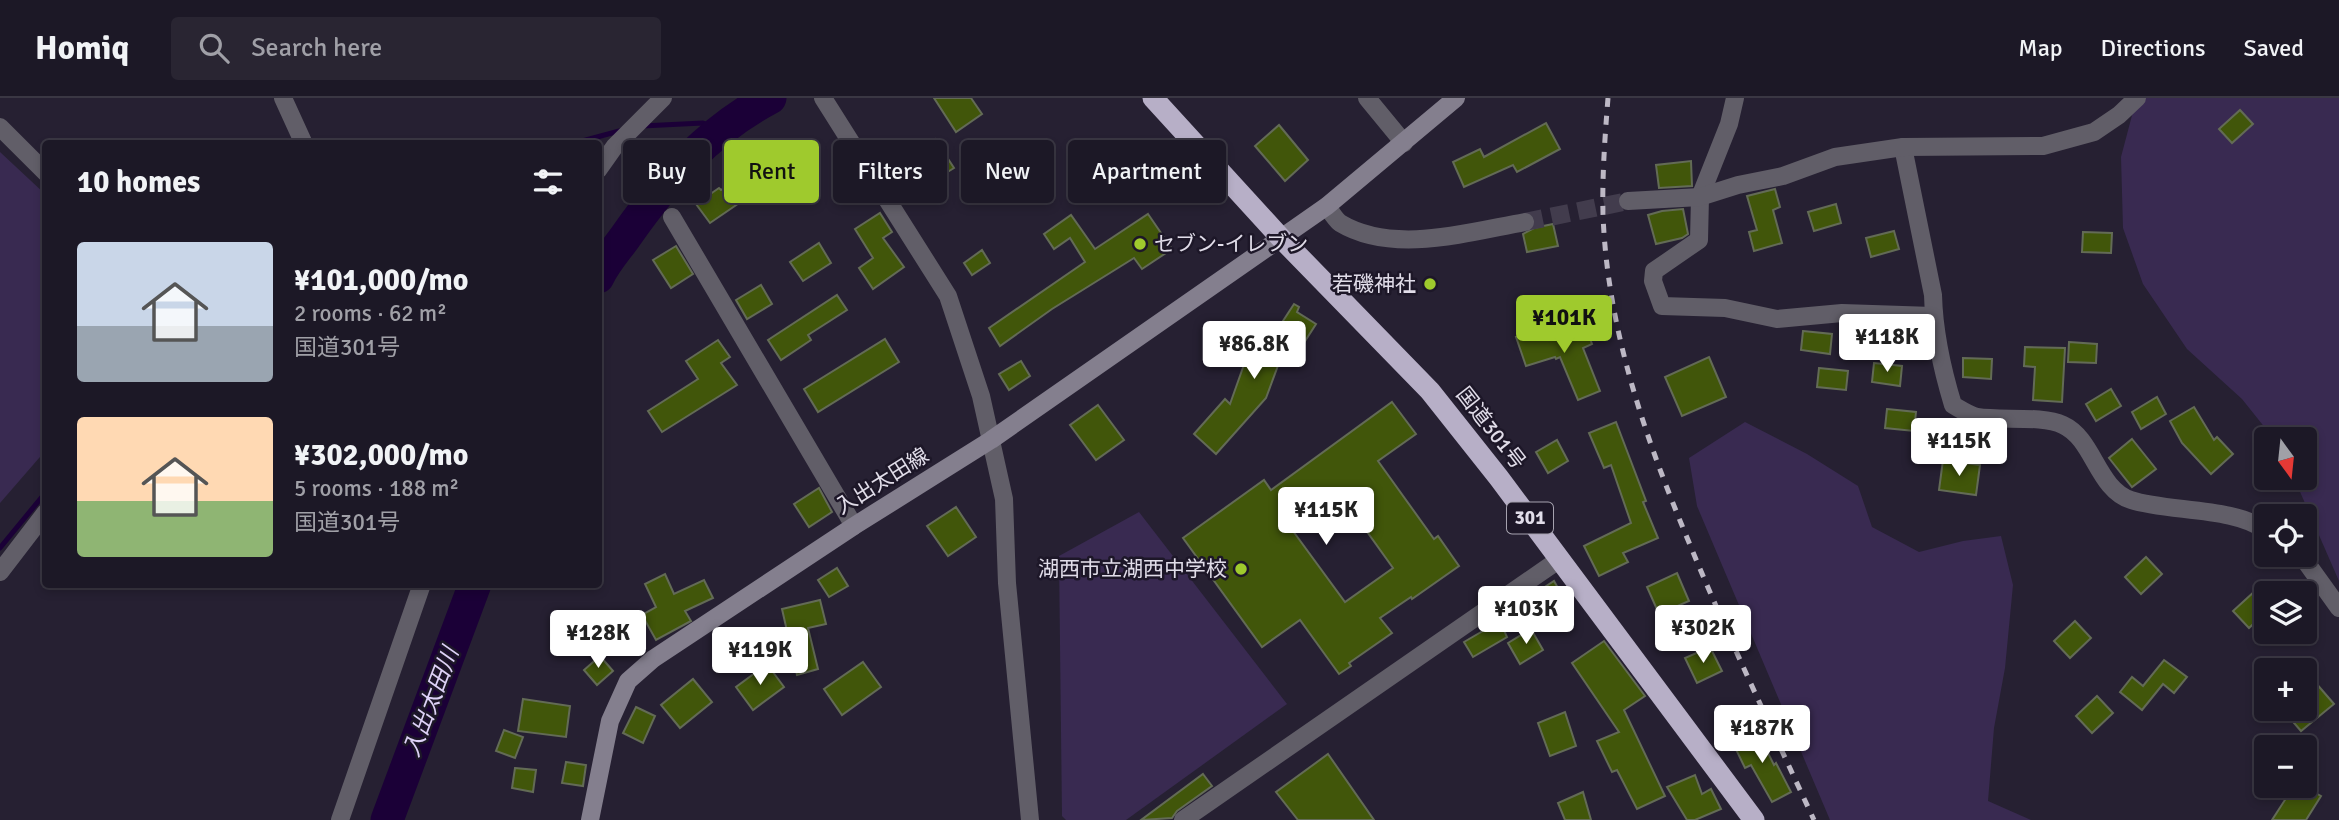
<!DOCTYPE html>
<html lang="en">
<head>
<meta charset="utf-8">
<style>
	:root { --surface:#1c1826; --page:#292532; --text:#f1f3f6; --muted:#a0a0a7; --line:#3a3743; --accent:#9fca2d }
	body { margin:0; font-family:Signika,"Noto Sans JP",sans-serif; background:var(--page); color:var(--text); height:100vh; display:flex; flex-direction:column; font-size:26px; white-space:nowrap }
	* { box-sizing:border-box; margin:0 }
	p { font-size:23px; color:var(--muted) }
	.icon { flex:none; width:38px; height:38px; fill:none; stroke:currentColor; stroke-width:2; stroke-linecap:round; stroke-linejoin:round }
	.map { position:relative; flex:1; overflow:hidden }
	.side { position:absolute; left:42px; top:42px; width:560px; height:448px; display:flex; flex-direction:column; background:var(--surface); border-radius:7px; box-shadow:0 4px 10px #0003,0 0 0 2px var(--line) }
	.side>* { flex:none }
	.top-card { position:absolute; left:623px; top:42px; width:665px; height:63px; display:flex; gap:14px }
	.needle { width:46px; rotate:165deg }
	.controls { position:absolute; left:2254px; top:329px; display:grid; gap:14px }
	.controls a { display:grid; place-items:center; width:63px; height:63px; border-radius:7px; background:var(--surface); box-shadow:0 4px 10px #0003,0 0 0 2px var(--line); font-size:35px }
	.price { position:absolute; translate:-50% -60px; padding:0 16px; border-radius:7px; background:#fff; color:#222; font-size:23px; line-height:46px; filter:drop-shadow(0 2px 4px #0008) }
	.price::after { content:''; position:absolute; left:50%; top:42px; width:21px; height:16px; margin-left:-10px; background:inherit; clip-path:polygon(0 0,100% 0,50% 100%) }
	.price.active { background:var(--accent); color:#111 }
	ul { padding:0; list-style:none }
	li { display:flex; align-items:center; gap:21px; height:175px; padding:0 35px }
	li span { display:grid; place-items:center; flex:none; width:196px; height:140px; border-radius:7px; color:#555 }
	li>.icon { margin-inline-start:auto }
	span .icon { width:84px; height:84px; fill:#fffc; stroke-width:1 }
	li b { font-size:30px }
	h2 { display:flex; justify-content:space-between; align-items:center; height:84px; padding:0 35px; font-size:30px }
	.pill { padding:0 24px; border-radius:7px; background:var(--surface); box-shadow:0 4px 10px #0003,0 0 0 2px var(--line); font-size:24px; line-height:63px }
	.pill.active { background:var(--accent); color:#111 }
	header { display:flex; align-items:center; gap:42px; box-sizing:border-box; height:98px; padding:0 35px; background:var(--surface); border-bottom:2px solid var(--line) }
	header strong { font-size:33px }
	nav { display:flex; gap:38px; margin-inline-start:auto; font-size:24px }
	.search { width:490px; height:63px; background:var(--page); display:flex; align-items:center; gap:18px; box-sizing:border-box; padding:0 24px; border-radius:7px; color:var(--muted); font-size:26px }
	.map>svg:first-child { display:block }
</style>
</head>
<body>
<header>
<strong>Homiq</strong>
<div class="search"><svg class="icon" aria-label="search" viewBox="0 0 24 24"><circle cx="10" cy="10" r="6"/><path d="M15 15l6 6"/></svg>Search here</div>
<nav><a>Map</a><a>Directions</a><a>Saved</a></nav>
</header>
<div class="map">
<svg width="2339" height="722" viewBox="0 0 2339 722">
	<rect width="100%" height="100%" fill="#262032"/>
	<g fill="#392a51">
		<path d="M2140,0H2339V483L2294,380H2305V341H2274L2242,301L2187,251L2143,186L2123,130L2121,59L2135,6Z"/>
		<path d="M0,54L45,96L46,352L0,405Z"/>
		<path d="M1745,324L1807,356L1858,388L1872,429L1919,454L1963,443L2001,438L2013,487L2005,570L1994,630L1988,703L2031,722H1830L1697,408L1689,360Z"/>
		<path d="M1139,414L1287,606L1126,722H1066L1062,718L1059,458Z"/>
	</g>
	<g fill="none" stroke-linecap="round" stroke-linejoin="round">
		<g stroke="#1b0037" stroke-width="5">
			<path d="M642,28L703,25L722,32"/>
			<path d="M571,46L623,32"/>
			<path d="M0,450L46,394"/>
		</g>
		<g stroke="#1b0037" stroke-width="33">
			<path d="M598,179C605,164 617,151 626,138C666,81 708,33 770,0"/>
			<path d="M387,722L475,486"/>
		</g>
	</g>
	<g fill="#41560a" stroke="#636b56" stroke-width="2" fill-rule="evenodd">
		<path d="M934,0H971L982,16L956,34Z"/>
		<path d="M2240,12L2253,26L2232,45L2219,31Z"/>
		<path d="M1546,25L1560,51L1517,74L1513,67L1464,89L1453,64L1480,51L1484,59Z"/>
		<path d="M1279,27L1308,62L1285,83L1255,48Z"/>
		<path d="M935,41L954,70L920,91L901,62Z"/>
		<path d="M1691,63L1692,88L1659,90L1656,67Z"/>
		<path d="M756,70L767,86L710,125L696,106L719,90L721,92Z"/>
		<path d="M1775,91L1780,109L1773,112L1782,145L1754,153L1749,134L1757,132L1747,98Z"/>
		<path d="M1836,106L1841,125L1814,133L1808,114Z"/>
		<path d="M1683,111L1688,136L1682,140L1656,146L1648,117L1662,113Z"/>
		<path d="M880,115L892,134L883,140L904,169L873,191L859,170L873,160L855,131Z"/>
		<path d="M1148,116L1172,151L1142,171L1134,160L1052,211L1000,248L989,230L1085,164L1070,140L1054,151L1044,136L1071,117L1095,151Z"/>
		<path d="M1553,126L1558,148L1527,154L1523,136L1534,130Z"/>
		<path d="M1894,133L1899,151L1871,159L1866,140Z"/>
		<path d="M2083,134L2112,135L2111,155L2082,154Z"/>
		<path d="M819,145L831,165L803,183L790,164Z"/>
		<path d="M676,148L693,176L671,190L653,162Z"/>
		<path d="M982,152L990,165L972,177L964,165Z"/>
		<path d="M761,187L772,206L747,221L736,202Z"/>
		<path d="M837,197L847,212L808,237L811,242L781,262L768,242Z"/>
		<path d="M1294,206L1299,209L1297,214L1316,226L1298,254L1286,246L1266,300L1216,356L1194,336L1225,301L1230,306L1251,247L1264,252Z"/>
		<path d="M1583,222L1592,246L1583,250L1600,293L1578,302L1560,259L1556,261L1555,259L1526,268L1516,239L1534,233L1536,240Z"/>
		<path d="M1803,233L1832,236L1830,256L1801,252Z"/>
		<path d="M885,241L899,264L818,314L804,291Z"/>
		<path d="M718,242L730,259L721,265L737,287L662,334L648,313L698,281L686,263Z"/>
		<path d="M2069,244L2097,246L2096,265L2068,264Z"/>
		<path d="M2025,249L2065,250L2062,304L2033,302L2035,269L2024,268Z"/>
		<path d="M1709,259L1726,299L1682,318L1665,279Z"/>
		<path d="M1963,260L1992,261L1991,281L1963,279Z"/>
		<path d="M1021,263L1030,278L1009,292L999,276Z"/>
		<path d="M1874,265L1902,268L1900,288L1872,284Z"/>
		<path d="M1819,270L1848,273L1846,292L1817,289Z"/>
		<path d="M2111,291L2121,308L2096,323L2086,306Z"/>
		<path d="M2157,299L2166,316L2141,331L2132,314Z"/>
		<path d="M1392,304L1416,336L1378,363L1434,441L1438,438L1459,468L1412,501L1411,499L1380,520L1392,535L1349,565L1351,568L1339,576L1300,522L1262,549L1183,440L1264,382L1271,392ZM1345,403L1393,470L1345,504L1293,433L1319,413L1323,419Z"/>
		<path d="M1098,307L1124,342L1096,362L1070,327Z"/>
		<path d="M2194,309L2214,342L2217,339L2233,356L2211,376L2182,345L2170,323Z"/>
		<path d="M1887,311L1916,314L1914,333L1885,330Z"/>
		<path d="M1616,324L1646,403L1643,404L1658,440L1623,455L1628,464L1599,478L1584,448L1631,425L1611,367L1604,370L1589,335Z"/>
		<path d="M1930,326L1950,328L1948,357L1928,355Z"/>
		<path d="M1984,331L2003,332L2001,360L1981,359Z"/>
		<path d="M2132,341L2156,371L2132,389L2109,360Z"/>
		<path d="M1557,342L1568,363L1548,375L1536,354Z"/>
		<path d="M1943,362L1980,367L1976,397L1939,392Z"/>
		<path d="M819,390L832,414L809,429L794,406Z"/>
		<path d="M956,409L976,439L948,458L927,428Z"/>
		<path d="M2146,459L2162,476L2141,496L2125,479Z"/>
		<path d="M837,470L848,488L829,499L818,482Z"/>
		<path d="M1677,475L1689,503L1659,516L1647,489Z"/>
		<path d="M665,476L674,496L704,482L713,500L685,513L691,523L656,542L642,517L656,509L645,486Z"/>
		<path d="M1554,483L1563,499L1558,502L1566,522L1549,532L1542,517L1545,515L1534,496Z"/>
		<path d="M2255,493L2266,505V514L2249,530L2233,513Z"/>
		<path d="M820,502L826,526L808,530L818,571L797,577L782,511Z"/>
		<path d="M622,517L636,533L619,547L606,532Z"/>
		<path d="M1500,523L1507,539L1473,559L1464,544Z"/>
		<path d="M2075,523L2091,540L2070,560L2054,543Z"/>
		<path d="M1531,531L1543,552L1520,566L1508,545Z"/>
		<path d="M1604,543L1645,598L1624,612L1665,698L1637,711L1617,672L1612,674L1597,643L1619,634L1572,565Z"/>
		<path d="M1710,549L1722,573L1697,585L1685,560Z"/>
		<path d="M600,558L613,573L597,587L584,572Z"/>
		<path d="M2164,562L2187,579L2174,595L2163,586L2142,612L2120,594L2132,579L2143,588Z"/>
		<path d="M863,564L881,589L842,617L824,591Z"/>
		<path d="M767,566L784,589L753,612L736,589Z"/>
		<path d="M693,581L712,604L680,630L661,607Z"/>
		<path d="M2315,584L2334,606L2301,633L2282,611H2305V593Z"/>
		<path d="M2097,598L2113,615L2092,635L2076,618Z"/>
		<path d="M523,601L570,608L566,639L518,633Z"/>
		<path d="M636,609L655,618L643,645L623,635Z"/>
		<path d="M1565,614L1576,648L1550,658L1538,625Z"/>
		<path d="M1756,631L1774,667L1776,665L1791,694L1772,704L1751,667L1745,670L1732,643Z"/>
		<path d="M504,632L523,639L515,660L496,653Z"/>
		<path d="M1328,656L1374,722H1298L1276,694Z"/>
		<path d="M566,664L586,667L583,688L562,685Z"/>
		<path d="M515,670L536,672L533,694L512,690Z"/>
		<path d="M1203,676L1212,688L1177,713L1172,720L1141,722Z"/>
		<path d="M1695,677L1702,696L1711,691L1721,711L1695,722H1687L1667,689Z"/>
		<path d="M2294,688H2303L2321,698L2306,722H2272Z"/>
		<path d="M1583,694L1591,722H1565L1558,705Z"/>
	</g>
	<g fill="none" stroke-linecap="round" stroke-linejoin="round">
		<path stroke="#423c4d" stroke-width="18" stroke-dasharray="18 9" stroke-linecap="butt" d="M1525,124L1628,103"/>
		<g stroke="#615e68" stroke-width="18">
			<path d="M283,0L304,46"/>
			<path d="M823,0L948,198L981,298L1004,401L1007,485L1030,722"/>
			<path d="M1367,0L1404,45"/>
			<path d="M1735,0L1729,26L1700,99L1699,142L1654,173L1653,183L1662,208L1725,210L1777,221L1842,215L1933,218"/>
			<path d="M0,29L46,75"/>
			<path d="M1903,49L1933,197C1934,235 1942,271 1953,307C1960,311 1969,317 1977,319C2001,323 2042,317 2063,327C2094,341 2097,391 2131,402C2167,414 2237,409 2266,433"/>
			<path d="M598,72L615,48L663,0"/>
			<path d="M1628,103L1700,99L1738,87L1783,78L1835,59L1903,49L2043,48L2094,34L2119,17L2137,0"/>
			<path d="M1327,108C1331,114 1335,121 1340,125C1393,157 1469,134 1525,124"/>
			<path d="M672,119L854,428"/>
			<path d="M2296,457L2306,464L2339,510"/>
			<path d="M0,474L46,414"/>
			<path d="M340,722L422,486"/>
			<path d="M1183,722L1560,461"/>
		</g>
		<path stroke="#847f8e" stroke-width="18" d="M590,722L610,623L628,583L653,561L854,428L991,342L1327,108L1456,0"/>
		<path stroke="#b7afc7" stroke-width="21" d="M1153,0L1280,139L1430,293L1499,380L1754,722"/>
		<path stroke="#bdb8c5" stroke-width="5" stroke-dasharray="9 9" stroke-linecap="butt" d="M1608,0C1605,38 1602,78 1603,116C1607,230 1645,339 1688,442C1727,537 1771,629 1814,722"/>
	</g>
	<g fill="#9fca2d" stroke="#1d1728" stroke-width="2.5">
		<circle cx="1140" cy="146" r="7"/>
		<circle cx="1430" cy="186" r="7"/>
		<circle cx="1241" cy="471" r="7"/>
	</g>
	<g text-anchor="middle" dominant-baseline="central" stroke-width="5" stroke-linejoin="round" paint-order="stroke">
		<rect fill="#1d1728" stroke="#a6a2af" stroke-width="2" x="1507" y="404.5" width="46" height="31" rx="5"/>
		<g font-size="19" font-weight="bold" fill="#e1dde9">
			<text x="1530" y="420">301</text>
		</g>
		<g font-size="21" fill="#e1dde9" stroke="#1d1728" text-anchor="end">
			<text x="1154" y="146" text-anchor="start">セブン-イレブン</text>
			<text x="1416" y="186">若磯神社</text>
			<text x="1227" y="471">湖西市立湖西中学校</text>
		</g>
		<g font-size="21" fill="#e1dde9" stroke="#1d1728">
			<text transform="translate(1491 330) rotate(52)">国道301号</text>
			<text transform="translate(882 383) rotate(-32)">入出太田線</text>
		</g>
		<g font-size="23" font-style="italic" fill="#ded2f7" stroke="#1d1728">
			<text transform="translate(431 604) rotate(-69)">入出太田川</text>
		</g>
	</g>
</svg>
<div class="controls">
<a><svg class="needle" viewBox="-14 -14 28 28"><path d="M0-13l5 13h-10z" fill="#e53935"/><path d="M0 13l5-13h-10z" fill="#a0a0a7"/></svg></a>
<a><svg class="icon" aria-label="locate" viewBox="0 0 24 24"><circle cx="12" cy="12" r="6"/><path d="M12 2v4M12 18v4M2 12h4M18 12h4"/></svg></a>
<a><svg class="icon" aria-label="layers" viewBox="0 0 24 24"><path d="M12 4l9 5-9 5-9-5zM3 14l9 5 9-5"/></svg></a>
<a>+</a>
<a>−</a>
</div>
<b class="price active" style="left:1564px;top:257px">¥101K</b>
<b class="price" style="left:1887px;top:276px">¥118K</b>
<b class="price" style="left:1254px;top:283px">¥86.8K</b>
<b class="price" style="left:1959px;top:380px">¥115K</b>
<b class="price" style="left:1326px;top:449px">¥115K</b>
<b class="price" style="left:1526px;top:548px">¥103K</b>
<b class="price" style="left:1703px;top:567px">¥302K</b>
<b class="price" style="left:598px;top:572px">¥128K</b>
<b class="price" style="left:760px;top:589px">¥119K</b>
<b class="price" style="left:1762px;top:667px">¥187K</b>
<div class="top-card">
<a class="pill">Buy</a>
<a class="pill active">Rent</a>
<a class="pill">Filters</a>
<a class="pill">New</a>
<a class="pill">Apartment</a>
</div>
<section class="side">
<h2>10 homes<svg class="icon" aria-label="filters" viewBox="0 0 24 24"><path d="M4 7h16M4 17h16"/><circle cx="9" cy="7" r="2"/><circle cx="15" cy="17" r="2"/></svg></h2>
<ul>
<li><span style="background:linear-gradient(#c9d6e8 60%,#9aa5b1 0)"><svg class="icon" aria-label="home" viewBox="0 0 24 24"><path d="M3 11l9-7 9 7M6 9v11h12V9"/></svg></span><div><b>¥101,000/mo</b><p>2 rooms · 62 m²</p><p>国道301号</p></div></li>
<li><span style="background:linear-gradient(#ffd9b3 60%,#8fb573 0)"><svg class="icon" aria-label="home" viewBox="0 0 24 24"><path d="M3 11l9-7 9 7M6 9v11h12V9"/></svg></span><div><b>¥302,000/mo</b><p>5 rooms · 188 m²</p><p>国道301号</p></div></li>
</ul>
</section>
</div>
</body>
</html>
